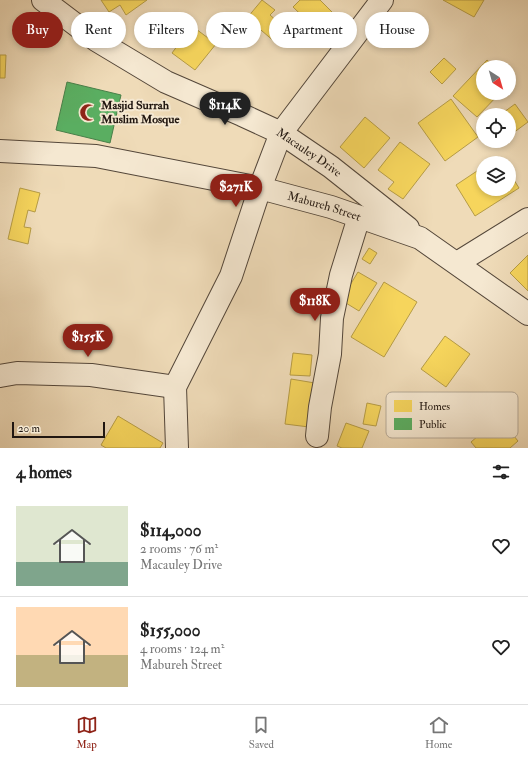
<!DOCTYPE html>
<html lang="en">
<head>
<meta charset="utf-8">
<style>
	:root { --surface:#fff; --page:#f2f2f2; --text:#222; --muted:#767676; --line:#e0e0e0; --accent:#8f2418 }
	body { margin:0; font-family:"IM FELL Double Pica",serif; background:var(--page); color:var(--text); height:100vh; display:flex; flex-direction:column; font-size:15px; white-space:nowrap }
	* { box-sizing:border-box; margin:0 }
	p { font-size:13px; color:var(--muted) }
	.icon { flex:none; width:22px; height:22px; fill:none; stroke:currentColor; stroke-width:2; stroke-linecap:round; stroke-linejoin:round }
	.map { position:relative; height:448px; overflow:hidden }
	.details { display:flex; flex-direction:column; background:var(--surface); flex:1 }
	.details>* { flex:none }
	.banner { position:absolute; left:12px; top:12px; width:504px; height:36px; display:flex; gap:8px }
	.needle { width:26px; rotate:143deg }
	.tools { position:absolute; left:476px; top:60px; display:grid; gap:8px }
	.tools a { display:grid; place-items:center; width:40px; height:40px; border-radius:50%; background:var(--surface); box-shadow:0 2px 6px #0003; font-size:20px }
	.scale { position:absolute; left:12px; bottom:10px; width:93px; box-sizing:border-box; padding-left:4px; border:2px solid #201610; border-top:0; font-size:11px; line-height:14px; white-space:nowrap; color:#201610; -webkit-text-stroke:3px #f5e8d1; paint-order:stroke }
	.price { position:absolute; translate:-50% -34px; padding:0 9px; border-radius:14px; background:var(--accent); color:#fff; font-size:13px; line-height:26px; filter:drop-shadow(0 1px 2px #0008) }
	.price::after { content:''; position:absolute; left:50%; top:24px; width:12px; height:9px; margin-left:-6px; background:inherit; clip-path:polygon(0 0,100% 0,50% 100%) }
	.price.on { background:#222; color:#fff }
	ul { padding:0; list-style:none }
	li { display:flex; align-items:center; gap:12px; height:100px; padding:0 16px }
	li+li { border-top:1px solid var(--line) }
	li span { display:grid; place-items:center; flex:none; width:112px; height:80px; border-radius:0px; color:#555 }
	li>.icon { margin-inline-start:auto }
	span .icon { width:48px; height:48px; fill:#fffc; stroke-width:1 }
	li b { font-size:17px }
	h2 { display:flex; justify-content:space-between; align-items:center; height:48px; padding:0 16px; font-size:17px }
	.chip { padding:0 14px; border-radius:18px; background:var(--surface); box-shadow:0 2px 6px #0003; font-size:14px; line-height:36px }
	.chip.on { background:var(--accent); color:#fff }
	.dock { display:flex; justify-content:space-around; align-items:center; height:56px; border-top:1px solid var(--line); background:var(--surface); font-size:11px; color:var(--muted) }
	.dock a { display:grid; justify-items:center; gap:2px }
	.dock .on { color:var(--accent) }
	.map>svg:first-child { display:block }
</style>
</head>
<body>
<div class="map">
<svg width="528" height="448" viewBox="0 0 528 448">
	<rect width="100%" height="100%" fill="#efdbb8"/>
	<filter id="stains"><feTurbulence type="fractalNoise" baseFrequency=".005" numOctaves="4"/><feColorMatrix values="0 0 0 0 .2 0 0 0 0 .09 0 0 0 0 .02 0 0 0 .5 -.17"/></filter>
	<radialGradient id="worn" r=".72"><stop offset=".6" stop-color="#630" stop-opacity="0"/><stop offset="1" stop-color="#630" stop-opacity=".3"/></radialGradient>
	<g fill="#f6d55c" stroke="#b69c45">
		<path d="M101,0H147L126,15L120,5L109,12Z"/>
		<path d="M262,0L275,10L270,15L287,30L276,43L247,18Z"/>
		<path d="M300,0H320L339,19L323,36L293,7Z"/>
		<path d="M443,0H484L474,17Z"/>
		<path d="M192,26L216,44L195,70L172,53Z"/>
		<path d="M0,55H6L5,78H0Z"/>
		<path d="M444,58L456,69L442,84L430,72Z"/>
		<path d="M487,60L495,67H483V93H500L477,117L453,96Z"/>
		<path d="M451,99L478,137L445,161L418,123Z"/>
		<path d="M515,104L528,122L509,136V115H500Z"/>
		<path d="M365,117L390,138L364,168L340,147Z"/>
		<path d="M494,141H502L497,145Z"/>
		<path d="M400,142L430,164L403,199L388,189L394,182L378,170Z"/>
		<path d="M499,157L503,163H490Z"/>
		<path d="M483,167V189H509V172L519,188L475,216L456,185Z"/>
		<path d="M20,188L40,193L35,212L28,210L24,227L31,228L28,244L8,239Z"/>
		<path d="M369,248L377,253L370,264L362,259Z"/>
		<path d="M528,255V291L510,273Z"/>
		<path d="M358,272L377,283L359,311L341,300Z"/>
		<path d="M384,282L417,302L384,357L351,337Z"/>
		<path d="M445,336L470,354L446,387L421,369Z"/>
		<path d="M293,353L312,355L310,376L290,375Z"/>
		<path d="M291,379L315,383L309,427L285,424Z"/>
		<path d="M367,403L381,406L376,426L363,424Z"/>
		<path d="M118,416L163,443L160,448H106L101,445Z"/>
		<path d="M499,418L518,441L510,448H476L471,442Z"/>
		<path d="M346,423L369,431L362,448H342L337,446Z"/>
	</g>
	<path fill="#5aae61" stroke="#498049" d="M67,82L121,95L110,143L56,130Z"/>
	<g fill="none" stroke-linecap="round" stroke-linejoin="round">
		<defs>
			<g id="street">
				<path id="s1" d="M43,0L96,40L166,82L242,115L281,133L331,167L408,228"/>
				<path id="s2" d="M0,151L96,156L260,188L331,207L420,238L528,314"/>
				<path d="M457,263L528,219"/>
				<path d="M0,376L17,373L91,375L175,387"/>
				<path d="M317,436L320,407L330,354L332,318L341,275L359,217"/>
				<path d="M177,448L175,387L231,276L260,188L281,133L382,0"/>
			</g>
		</defs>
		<use href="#street" stroke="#54473a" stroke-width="24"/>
		<use href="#street" stroke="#f5e8d1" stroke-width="22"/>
	</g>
	<defs>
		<symbol id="mosque-bare" viewBox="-9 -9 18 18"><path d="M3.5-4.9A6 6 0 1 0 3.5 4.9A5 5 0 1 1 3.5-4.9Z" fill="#8f2418" stroke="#f5e8d1" stroke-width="2.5" paint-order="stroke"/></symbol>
	</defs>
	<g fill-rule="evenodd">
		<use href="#mosque-bare" x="76" y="100" width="25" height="25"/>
	</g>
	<g text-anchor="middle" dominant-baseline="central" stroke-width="4" stroke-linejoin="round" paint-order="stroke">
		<g font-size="12" font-weight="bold" fill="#201610" stroke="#f5e8d1" text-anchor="start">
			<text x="101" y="105">Masjid Surrah<tspan x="101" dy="14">Muslim Mosque</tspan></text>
		</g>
		<g font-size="12" fill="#201610" stroke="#f5e8d1">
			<text stroke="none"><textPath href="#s1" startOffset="308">Macauley Drive</textPath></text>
			<text stroke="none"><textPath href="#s2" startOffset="330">Mabureh Street</textPath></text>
		</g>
	</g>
	<rect x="386" y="392" width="132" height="46" rx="6" fill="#f5e8d1" stroke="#b5a997" stroke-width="1"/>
	<rect x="394" y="400" width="18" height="12" fill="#f6d55c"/>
	<rect x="394" y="418" width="18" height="12" fill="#5aae61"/>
	<g font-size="11" fill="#201610">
		<text x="419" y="410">Homes</text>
		<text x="419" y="428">Public</text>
	</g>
	<rect width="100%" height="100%" filter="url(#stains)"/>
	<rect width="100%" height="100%" fill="url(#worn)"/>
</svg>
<div class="tools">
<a><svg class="needle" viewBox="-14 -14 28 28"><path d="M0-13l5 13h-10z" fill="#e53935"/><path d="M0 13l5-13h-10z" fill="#767676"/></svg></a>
<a><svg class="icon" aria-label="locate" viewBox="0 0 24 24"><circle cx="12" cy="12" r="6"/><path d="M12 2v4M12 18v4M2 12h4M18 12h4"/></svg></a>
<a><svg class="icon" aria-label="layers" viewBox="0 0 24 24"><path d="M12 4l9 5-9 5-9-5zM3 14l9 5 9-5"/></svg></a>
</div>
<div class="scale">20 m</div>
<b class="price on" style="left:225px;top:126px">$114K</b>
<b class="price" style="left:236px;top:208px">$271K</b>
<b class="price" style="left:315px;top:322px">$118K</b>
<b class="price" style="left:88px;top:358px">$155K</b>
<div class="banner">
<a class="chip on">Buy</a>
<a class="chip">Rent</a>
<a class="chip">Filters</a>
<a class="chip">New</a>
<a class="chip">Apartment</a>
<a class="chip">House</a>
</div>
</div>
<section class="details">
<h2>4 homes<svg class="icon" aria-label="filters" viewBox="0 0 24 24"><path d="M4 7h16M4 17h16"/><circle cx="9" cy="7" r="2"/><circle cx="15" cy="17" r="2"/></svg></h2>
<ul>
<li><span style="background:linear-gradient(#dfe7d0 70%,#7fa58c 0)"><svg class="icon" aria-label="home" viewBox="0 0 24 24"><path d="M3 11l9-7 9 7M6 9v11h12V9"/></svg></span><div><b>$114,000</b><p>2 rooms · 76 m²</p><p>Macauley Drive</p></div><svg class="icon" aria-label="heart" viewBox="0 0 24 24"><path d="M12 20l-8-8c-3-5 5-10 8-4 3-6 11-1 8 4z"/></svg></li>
<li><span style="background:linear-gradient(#ffd9b3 60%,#c2b280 0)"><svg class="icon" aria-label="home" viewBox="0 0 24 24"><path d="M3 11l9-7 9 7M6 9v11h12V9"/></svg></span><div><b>$155,000</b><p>4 rooms · 124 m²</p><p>Mabureh Street</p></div><svg class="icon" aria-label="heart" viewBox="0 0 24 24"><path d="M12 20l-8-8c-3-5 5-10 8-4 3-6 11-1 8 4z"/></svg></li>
</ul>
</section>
<nav class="dock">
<a class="on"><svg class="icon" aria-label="map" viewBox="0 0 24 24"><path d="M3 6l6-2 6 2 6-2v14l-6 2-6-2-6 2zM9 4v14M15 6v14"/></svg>Map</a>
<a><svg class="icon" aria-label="saved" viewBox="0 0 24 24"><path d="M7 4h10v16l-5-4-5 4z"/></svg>Saved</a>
<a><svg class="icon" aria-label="home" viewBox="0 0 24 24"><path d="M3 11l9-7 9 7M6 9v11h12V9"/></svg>Home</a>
</nav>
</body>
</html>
